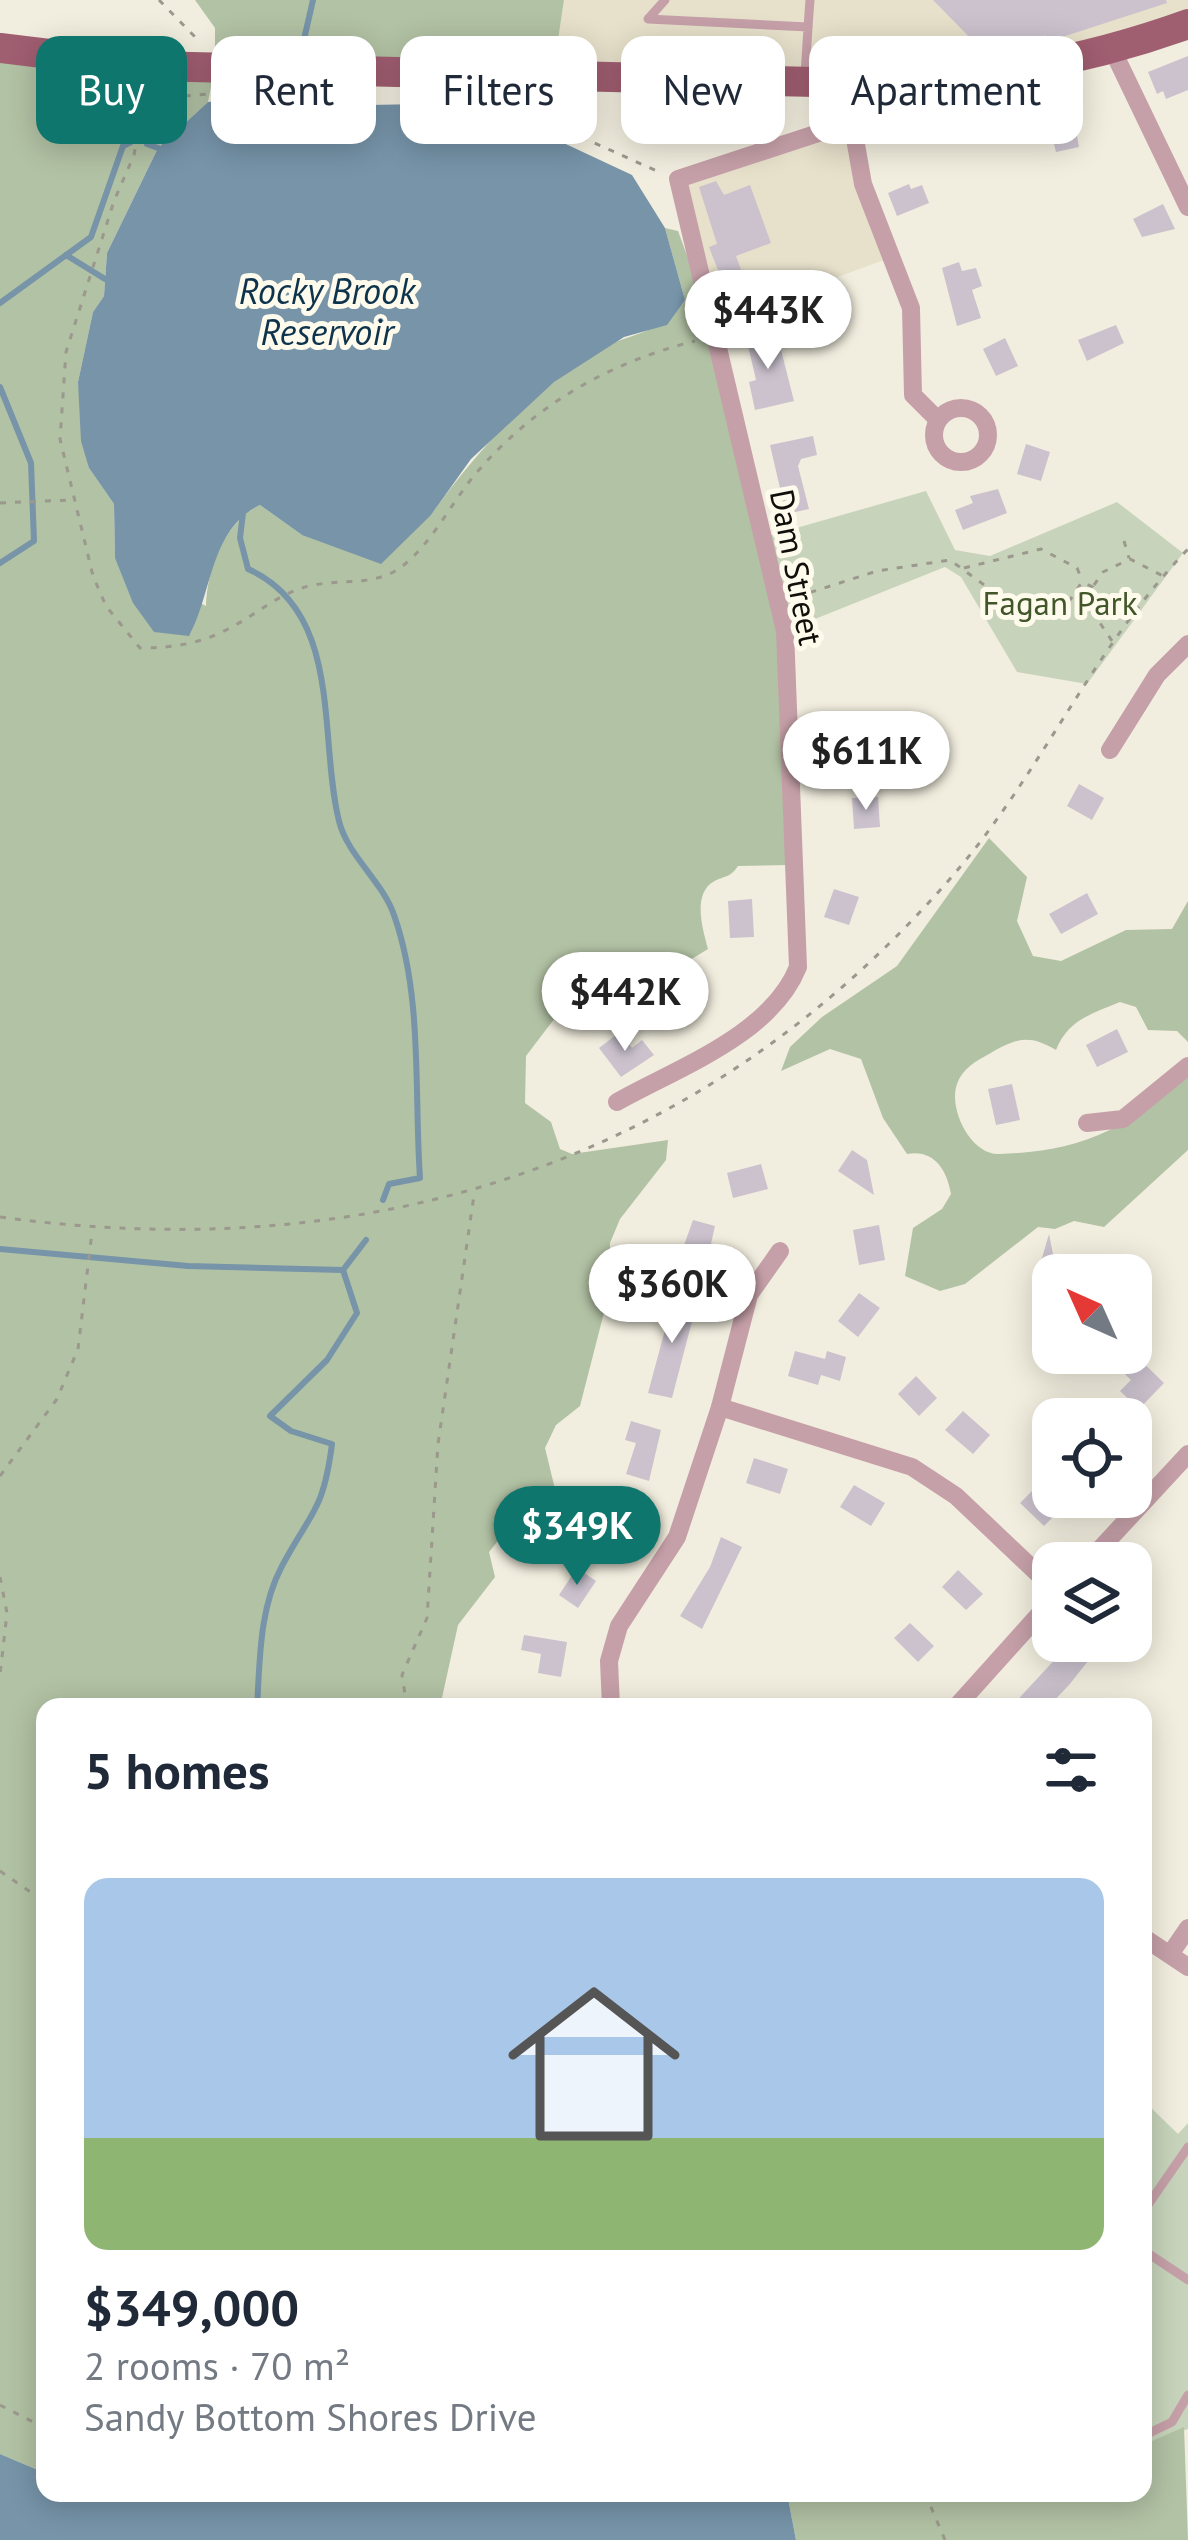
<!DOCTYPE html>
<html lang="en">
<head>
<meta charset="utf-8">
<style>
	:root { --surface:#fff; --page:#f6f6f7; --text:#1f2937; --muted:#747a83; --line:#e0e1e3; --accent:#0f766e }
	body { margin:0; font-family:"PT Sans",sans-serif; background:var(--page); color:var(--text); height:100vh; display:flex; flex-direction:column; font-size:45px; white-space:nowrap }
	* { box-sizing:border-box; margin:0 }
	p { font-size:39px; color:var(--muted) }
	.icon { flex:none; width:66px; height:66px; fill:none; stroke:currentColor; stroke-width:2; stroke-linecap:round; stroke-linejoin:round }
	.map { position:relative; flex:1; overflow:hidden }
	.panel { position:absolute; left:36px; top:1698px; width:1116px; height:804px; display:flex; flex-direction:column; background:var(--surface); border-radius:24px; box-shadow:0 6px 30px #0003 }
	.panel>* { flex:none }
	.hud { position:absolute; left:36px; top:36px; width:1116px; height:108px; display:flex; gap:24px }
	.needle { width:78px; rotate:315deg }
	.tools { position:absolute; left:1032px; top:1254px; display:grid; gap:24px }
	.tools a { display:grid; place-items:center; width:120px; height:120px; border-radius:24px; background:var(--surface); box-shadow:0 6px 30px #0003; font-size:60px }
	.price { position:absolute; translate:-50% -102px; padding:0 27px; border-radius:42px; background:#fff; color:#222; font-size:39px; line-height:78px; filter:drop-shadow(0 3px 6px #0008) }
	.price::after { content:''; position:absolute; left:50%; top:72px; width:36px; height:27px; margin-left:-18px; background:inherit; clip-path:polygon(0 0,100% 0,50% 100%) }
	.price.on { background:var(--accent); color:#fff }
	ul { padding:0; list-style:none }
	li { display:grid; align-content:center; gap:24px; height:636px; padding:0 48px }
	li+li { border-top:3px solid var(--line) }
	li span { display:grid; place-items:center; height:372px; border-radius:24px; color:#555 }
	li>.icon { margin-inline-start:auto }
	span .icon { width:216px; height:216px; fill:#fffc; stroke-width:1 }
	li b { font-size:51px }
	h2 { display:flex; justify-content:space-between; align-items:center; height:144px; padding:0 48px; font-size:51px }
	.tag { padding:0 42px; border-radius:24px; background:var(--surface); box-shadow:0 6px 30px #0003; font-size:42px; line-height:108px }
	.tag.on { background:var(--accent); color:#fff }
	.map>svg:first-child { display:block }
</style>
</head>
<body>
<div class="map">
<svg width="1188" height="2540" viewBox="0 0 1188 2540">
	<rect width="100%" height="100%" fill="#f2eedf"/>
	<g fill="#e7e1cb">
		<path d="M564,0H1188V31L1012,77L553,73Z"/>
		<path d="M851,124L884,260L712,323L682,180Z"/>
	</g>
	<g fill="#c7d4bb">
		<path d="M926,491L955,550L990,556L1117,502L1183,553L1087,684L1017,672L961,577L945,567L785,631L761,538Z"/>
		<path d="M1143,2100L1178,2134L1188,2123V2429L1143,2445Z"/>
	</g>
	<g fill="#b2c2a4">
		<path d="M195,0H564L553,73L215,67L208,102L158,148L107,253L104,296L93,312L78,382L89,468L114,504L115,558L206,606C207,568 225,522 260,505L302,535L431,515C474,455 527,395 590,355C629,330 657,339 685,300L665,228L678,231L712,323L783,638L790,865L738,866C729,879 725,875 713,882C692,895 703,930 708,949L690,960L687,971L652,981L613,1004L558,1014L526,1056L525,1103L551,1122L560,1149L572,1154L668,1140L666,1160L620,1219L610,1243L608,1297L580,1406L556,1425L545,1448L556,1493L552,1525L497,1542L489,1552L495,1577L458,1625L440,1707H45V2473L0,2454V55L215,66V28Z"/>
		<path d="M989,838L1027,877L1017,921L1033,956L1061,961L1126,930L1172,929L1188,901V1042L1177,1031L1148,1030L1136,1007L1120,1002C1091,1014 1068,1020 1056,1050C1029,1034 1016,1038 989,1054C976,1061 962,1069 957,1084C948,1109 971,1155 999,1154C1081,1152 1127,1128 1188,1076V1150L1104,1227L1074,1221L1055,1229L1038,1227L965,1284L940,1291L905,1276L913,1228L942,1209L951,1194C947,1170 934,1149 907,1154L883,1118L861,1059L830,1049L781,1071L790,1047L822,1017L897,966Z"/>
		<path d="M1184,2427L1188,2540H796L787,2493H969L983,2501H1012L1031,2493H1143V2445Z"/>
	</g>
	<g fill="#7794a9">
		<path d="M294,95L314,106L478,103L632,175L665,228L685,300L667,325L624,337L554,382L471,459L431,515L381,564L302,535L260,505C209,530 213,593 189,636L154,632L133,603L115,558L114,504L89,468L81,441L78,382L93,312L104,296L107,253L158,148L208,102Z"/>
		<path d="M0,2454L45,2473V2493L103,2497L787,2493L796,2540H0Z"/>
	</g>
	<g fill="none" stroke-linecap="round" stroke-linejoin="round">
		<g stroke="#7794a9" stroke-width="6">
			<path d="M299,61L313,0"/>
			<path d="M147,144L158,148"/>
			<path d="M66,255L105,279"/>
			<path d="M0,303L91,237L123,146L131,142"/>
			<path d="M0,387L31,463L34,541L0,563"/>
			<path d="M243,513L240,538L248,569C344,612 318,738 339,821C347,855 383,882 394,915C423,997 414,1093 420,1178L389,1184L383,1200"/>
			<path d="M0,1249L188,1266L343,1270"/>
			<path d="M257,1707C260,1660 259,1609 282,1566C311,1511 323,1513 332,1444L291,1431L270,1416L327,1360L357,1313L343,1270L366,1240"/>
		</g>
	</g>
	<g fill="#cbc2ce">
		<path d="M933,0H1166L1167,3L1050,41L1045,35L1037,43L1030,36L1022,44L982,50Z"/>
		<path d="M1188,56V90L1166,99L1163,91L1157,94L1148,72Z"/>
		<path d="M1068,84L1079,147L1056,152L1041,91Z"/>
		<path d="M716,181L724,195L750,185L771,243L736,256L743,275L723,283L709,247L717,244L699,187Z"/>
		<path d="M909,184L911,189L922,185L929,203L897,216L888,193Z"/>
		<path d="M1163,204L1175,229L1142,237L1133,219Z"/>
		<path d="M959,262L962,271L976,268L982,286L972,290L981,318L957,326L942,268Z"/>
		<path d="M1116,325L1124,343L1087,361L1078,340Z"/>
		<path d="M770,332L772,340L778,338L794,401L755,410L749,382L756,380L746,337Z"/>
		<path d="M1005,338L1018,366L996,376L983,349Z"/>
		<path d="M813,436L817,455L801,459L798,466L809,509L786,514L770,445Z"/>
		<path d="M1026,444L1050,452L1041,481L1017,474Z"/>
		<path d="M998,489L1007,513L963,530L955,510L973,503L970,496Z"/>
		<path d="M873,716L875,746L849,748L847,718Z"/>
		<path d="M1079,784L1104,798L1092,820L1067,806Z"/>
		<path d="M878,797L880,827L854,829L852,798Z"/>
		<path d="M834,889L859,897L849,925L824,917Z"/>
		<path d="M1087,893L1098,914L1061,934L1049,914Z"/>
		<path d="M752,899L754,937L730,938L728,901Z"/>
		<path d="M1117,1029L1128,1052L1097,1067L1086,1045Z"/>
		<path d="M620,1032L632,1048L642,1040L654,1055L621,1077L599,1048Z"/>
		<path d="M1012,1084L1020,1120L996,1125L988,1089Z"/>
		<path d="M852,1150L867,1160L874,1195L838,1171Z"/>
		<path d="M761,1164L768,1189L733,1198L727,1173Z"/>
		<path d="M693,1220L715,1226L708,1257L682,1251Z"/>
		<path d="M879,1225L885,1260L859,1265L853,1230Z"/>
		<path d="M1049,1234L1053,1254L1081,1262L1077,1275H1053V1280L1037,1275Z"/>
		<path d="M859,1293L880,1308L858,1337L838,1321Z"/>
		<path d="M661,1297L696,1306L672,1398L648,1393L669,1315L657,1312Z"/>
		<path d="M795,1351L825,1359L827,1351L846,1357L840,1381L821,1375L818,1385L788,1376Z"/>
		<path d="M1103,1353H1133L1164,1383L1139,1409L1120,1391L1131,1380Z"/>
		<path d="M916,1376L937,1398L919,1416L898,1394Z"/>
		<path d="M963,1411L990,1435L973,1454L945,1430Z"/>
		<path d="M631,1421L661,1430L649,1481L626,1474L636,1443L625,1440Z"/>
		<path d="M754,1458L788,1469L780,1494L746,1483Z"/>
		<path d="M854,1485L885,1503L871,1526L840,1507Z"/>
		<path d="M1036,1487L1060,1510L1044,1526L1020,1503Z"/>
		<path d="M611,1508L632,1520L616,1549L595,1538Z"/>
		<path d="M721,1537L742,1547L702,1629L680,1616L710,1567Z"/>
		<path d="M577,1568L596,1581L578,1608L559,1595Z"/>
		<path d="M958,1570L983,1594L966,1610L942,1587Z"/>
		<path d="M910,1623L934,1646L918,1662L894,1638Z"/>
		<path d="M524,1635L567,1642L561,1677L538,1673L541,1654L521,1650Z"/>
		<path d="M1072,1641H1086L1096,1651L1069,1685L1048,1707H1011Z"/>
	</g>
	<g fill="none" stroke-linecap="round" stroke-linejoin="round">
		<g stroke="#9b988d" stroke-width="3" stroke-dasharray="6 9" stroke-linecap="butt">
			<path d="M159,0L199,41"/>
			<path d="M145,90L134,155L114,201L66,352L60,439L93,576L106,606L140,648C171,648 200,644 228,629C256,615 277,594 309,586C342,578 377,588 405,564C432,542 451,504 473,477C531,407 607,363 695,341"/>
			<path d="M499,100L659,172"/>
			<path d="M142,109L174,97L208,94"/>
			<path d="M0,503L70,500"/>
			<path d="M1124,541L1129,558"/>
			<path d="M964,568L1041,549L1077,568L1082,580"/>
			<path d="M1094,585L1103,572L1130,559L1165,577"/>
			<path d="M796,597L877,571L950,560L1028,617L1066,606L1082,582L1093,587L1092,611L1112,641"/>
			<path d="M0,1217C374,1268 706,1163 955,873C1041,773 1095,645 1188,549"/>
			<path d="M0,1476L57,1399L78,1349L92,1232"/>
			<path d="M0,1577L7,1613L0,1675"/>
			<path d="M407,1707L402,1675L427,1618L438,1444L474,1195"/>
			<path d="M0,1871L45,1902"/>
			<path d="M0,2405L45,2428"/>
			<path d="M925,2493L945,2540"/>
		</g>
		<g stroke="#c6a0a9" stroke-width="9">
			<path d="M665,0L648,19L808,27L805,76"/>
			<path d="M808,27L810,0"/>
			<path d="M1143,2212L1188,2147"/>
			<path d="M1143,2250L1188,2280"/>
			<path d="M1143,2436L1172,2422L1188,2395"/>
		</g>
		<g stroke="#c6a0a9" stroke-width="18">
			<path d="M1113,51L1188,207"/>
			<path d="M852,122L863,184L911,308L913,395L938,420"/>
			<circle cx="961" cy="435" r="27"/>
			<path d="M1110,750L1157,675L1188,644"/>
			<path d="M617,1102C677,1068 771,1035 798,967L785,631L678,179L852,122L859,83"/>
			<path d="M1087,1123L1123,1119L1188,1066"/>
			<path d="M720,1407L912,1467L956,1496L1053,1588"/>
			<path d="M1087,1563L1188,1454"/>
			<path d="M611,1707L609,1661L619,1626L677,1537L720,1407L749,1295L780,1251"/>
			<path d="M956,1707L1053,1599"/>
			<path d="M1143,1937L1188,1967"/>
			<path d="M1171,1953L1188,1928"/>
		</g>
		<path stroke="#a05e71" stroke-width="30" d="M0,48L148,66L859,83C980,78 1074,65 1188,24"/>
	</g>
	<g text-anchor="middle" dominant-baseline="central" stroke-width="10" stroke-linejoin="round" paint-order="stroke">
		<g font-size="33" fill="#100f0a" stroke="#fffbec">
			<text transform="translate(797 567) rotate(79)">Dam Street</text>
		</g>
		<g font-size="33" fill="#415729" stroke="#fffbec">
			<text x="1060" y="602">Fagan Park</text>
		</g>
		<g font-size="36" font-style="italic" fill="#0d344c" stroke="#fffbec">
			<text x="327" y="290">Rocky Brook<tspan x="327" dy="41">Reservoir</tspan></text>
		</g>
	</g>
</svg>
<div class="tools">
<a><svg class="needle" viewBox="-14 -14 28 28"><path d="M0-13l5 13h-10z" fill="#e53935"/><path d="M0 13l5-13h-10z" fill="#747a83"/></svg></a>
<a><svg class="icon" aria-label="locate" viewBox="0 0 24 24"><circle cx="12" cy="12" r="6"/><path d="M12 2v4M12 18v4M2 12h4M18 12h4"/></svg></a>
<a><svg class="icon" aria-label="layers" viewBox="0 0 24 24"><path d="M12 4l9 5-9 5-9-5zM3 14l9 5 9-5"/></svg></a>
</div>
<b class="price" style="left:768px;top:372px">$443K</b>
<b class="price" style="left:866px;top:813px">$611K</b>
<b class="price" style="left:625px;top:1054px">$442K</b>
<b class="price" style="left:672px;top:1346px">$360K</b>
<b class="price on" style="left:577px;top:1588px">$349K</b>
<div class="hud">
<a class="tag on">Buy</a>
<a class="tag">Rent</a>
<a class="tag">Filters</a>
<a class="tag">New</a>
<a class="tag">Apartment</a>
</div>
<section class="panel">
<h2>5 homes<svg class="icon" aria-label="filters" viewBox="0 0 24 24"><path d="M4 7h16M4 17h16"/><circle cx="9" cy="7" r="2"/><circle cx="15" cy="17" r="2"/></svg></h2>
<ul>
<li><span style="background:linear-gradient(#a9c7e8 70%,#8fb573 0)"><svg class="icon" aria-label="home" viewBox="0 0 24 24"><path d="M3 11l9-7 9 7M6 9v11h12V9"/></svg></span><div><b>$349,000</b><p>2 rooms · 70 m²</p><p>Sandy Bottom Shores Drive</p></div></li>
</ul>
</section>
</div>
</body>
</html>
